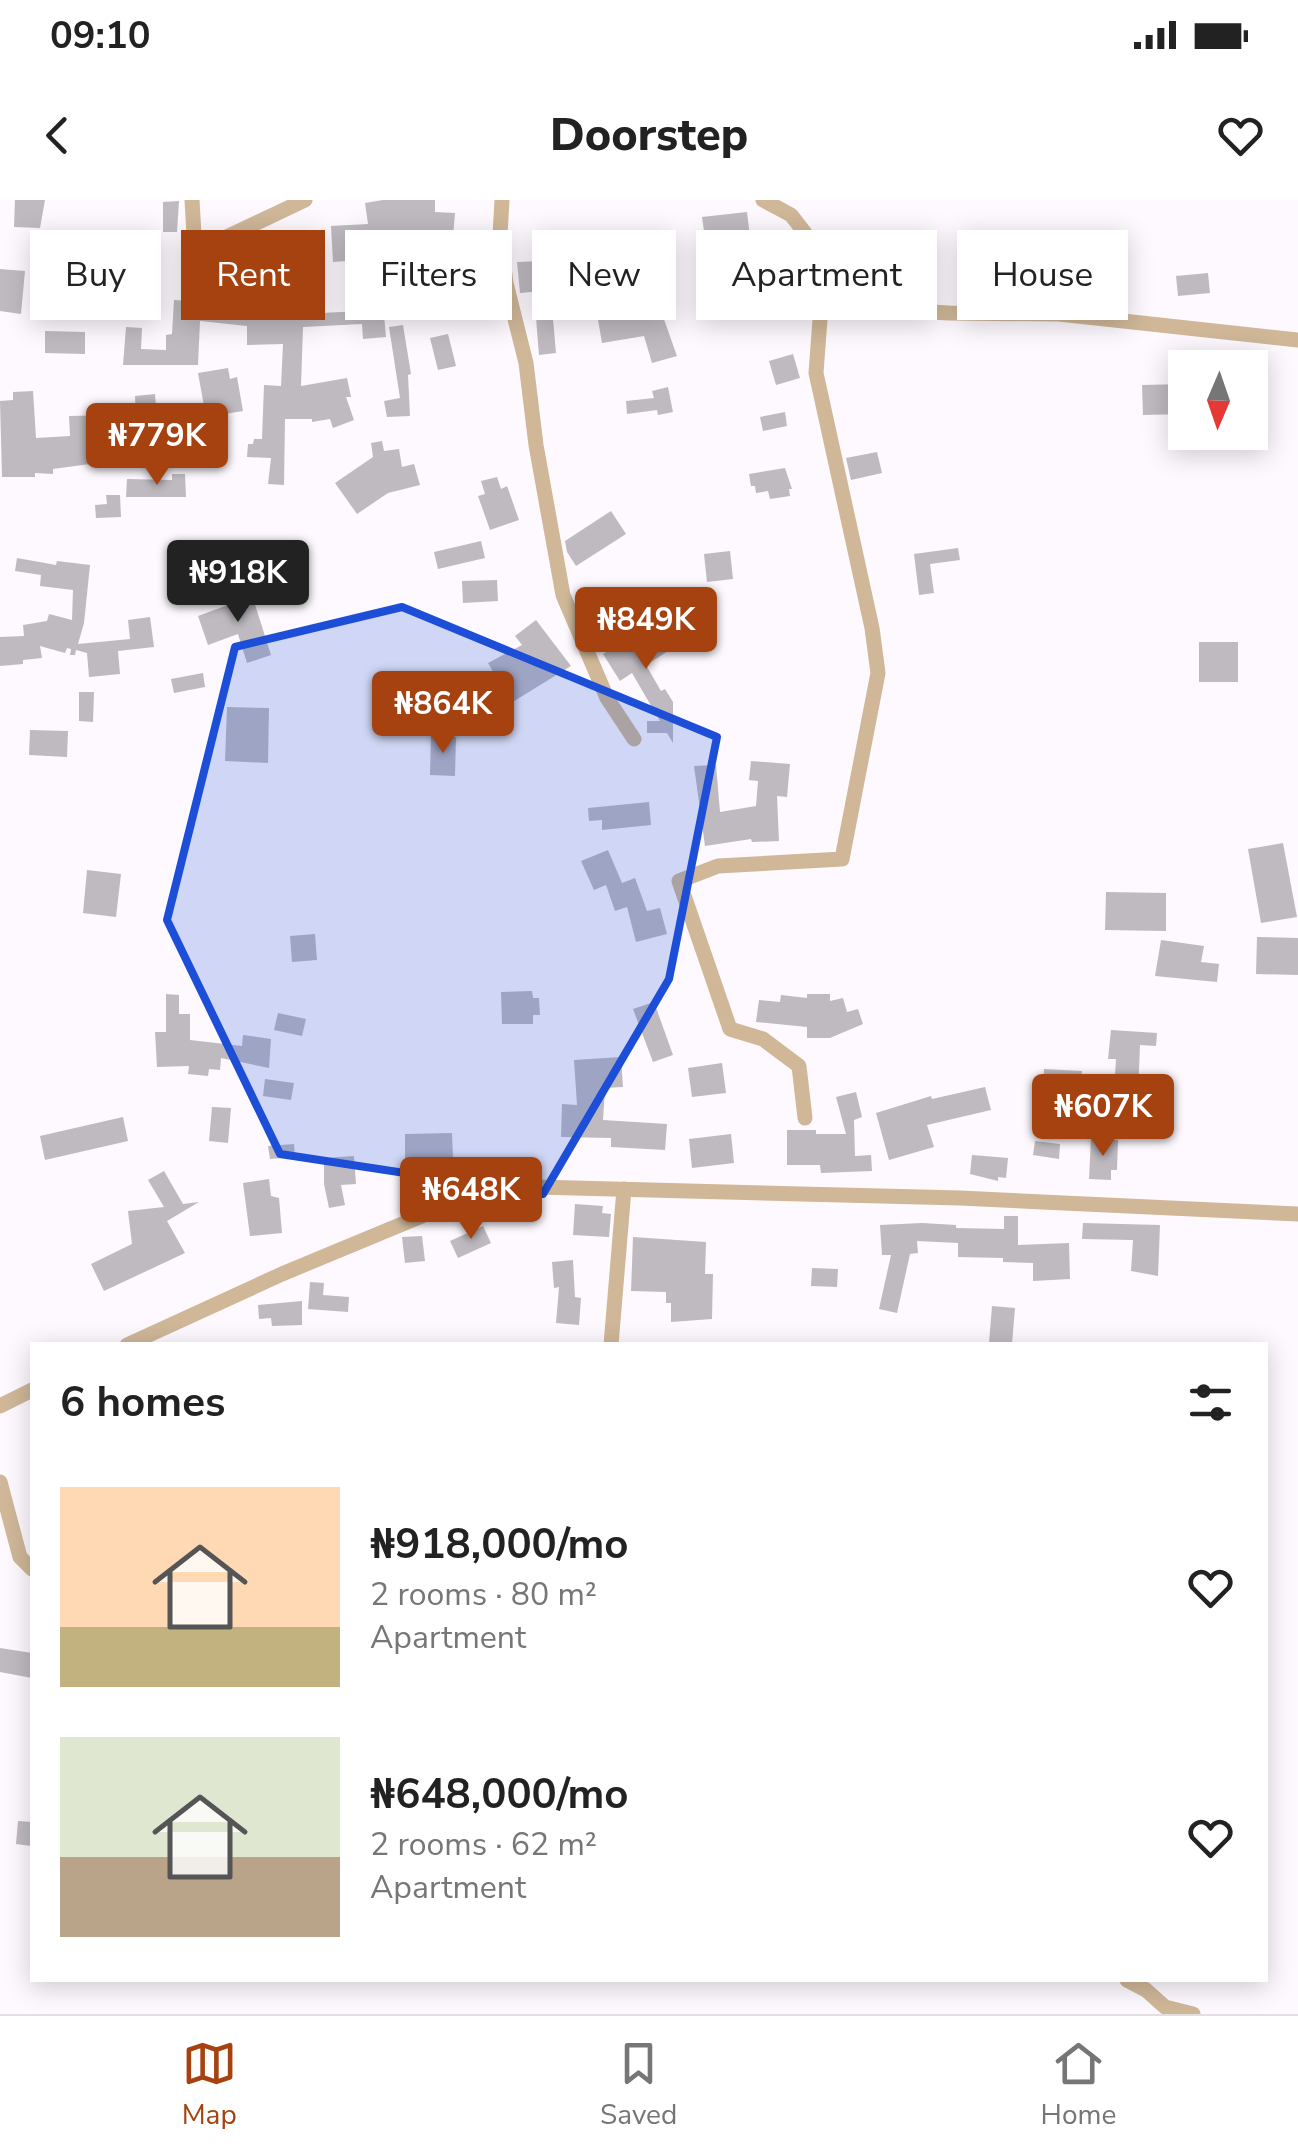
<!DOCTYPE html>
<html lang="en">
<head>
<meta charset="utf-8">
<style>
	:root { --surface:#fff; --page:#f6f6f6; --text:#222; --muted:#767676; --line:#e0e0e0; --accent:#a64110 }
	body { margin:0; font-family:"Nunito Sans",sans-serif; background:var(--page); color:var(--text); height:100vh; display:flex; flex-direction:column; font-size:38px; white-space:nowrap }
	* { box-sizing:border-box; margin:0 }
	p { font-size:32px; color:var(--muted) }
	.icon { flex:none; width:55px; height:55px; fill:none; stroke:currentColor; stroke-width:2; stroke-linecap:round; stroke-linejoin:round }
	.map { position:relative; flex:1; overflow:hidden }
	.details { position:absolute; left:30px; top:1142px; width:1238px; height:640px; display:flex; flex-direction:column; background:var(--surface); border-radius:0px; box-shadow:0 5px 25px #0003 }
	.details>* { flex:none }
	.banner { position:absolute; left:30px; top:30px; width:1240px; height:90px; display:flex; gap:20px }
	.needle { width:65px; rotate:182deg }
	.fabs { position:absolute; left:1168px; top:150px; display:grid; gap:20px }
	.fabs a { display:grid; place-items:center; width:100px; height:100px; border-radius:0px; background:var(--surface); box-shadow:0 5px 25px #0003; font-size:50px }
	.price { position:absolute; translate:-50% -85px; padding:0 22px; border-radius:10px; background:var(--accent); color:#fff; font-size:32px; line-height:65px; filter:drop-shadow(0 2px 5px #0008) }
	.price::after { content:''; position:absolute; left:50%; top:60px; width:30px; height:22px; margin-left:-15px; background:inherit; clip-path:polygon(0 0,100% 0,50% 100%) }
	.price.current { background:#222; color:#fff }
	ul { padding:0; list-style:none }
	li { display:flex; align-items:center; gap:30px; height:250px; padding:0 30px }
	li span { display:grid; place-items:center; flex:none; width:280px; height:200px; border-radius:0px; color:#555 }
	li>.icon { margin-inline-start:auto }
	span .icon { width:120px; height:120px; fill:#fffc; stroke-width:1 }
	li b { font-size:42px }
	h2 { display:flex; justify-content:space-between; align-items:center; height:120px; padding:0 30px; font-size:42px }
	.pill { padding:0 35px; border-radius:0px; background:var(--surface); box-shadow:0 5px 25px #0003; font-size:35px; line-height:90px }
	.pill.current { background:var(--accent); color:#fff }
	.status { display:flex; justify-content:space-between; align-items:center; height:70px; padding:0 50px; background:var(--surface); direction:ltr }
	.status svg { height:28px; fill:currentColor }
	header { display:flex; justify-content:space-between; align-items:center; height:130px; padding:0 30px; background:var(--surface); font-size:45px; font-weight:800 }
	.tab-bar { display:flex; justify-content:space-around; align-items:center; height:140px; border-top:2px solid var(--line); background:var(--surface); font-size:28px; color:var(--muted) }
	.tab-bar a { display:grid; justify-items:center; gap:5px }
	.tab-bar .current { color:var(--accent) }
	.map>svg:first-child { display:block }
</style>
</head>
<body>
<div class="status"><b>09:10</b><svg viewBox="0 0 49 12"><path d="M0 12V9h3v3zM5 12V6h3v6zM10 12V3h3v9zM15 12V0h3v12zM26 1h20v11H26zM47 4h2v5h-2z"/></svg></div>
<header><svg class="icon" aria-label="back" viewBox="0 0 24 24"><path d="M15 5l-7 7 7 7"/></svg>Doorstep<svg class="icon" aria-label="heart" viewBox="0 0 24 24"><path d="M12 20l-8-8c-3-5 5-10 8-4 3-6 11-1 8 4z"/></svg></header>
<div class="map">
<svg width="1298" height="1814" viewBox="0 0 1298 1814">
	<rect width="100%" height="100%" fill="#fdf9fe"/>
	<g fill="#bebac0">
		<path d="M15,0H45L40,28L14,27Z"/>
		<path d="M383,0H435V12L455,13L453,37L436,36V41L364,69L360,60L333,62L331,26L368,24L365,3Z"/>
		<path d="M179,1L177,32H163V2Z"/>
		<path d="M747,12L750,37L756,36L759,56L716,62L713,38H705L702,17Z"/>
		<path d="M229,60L265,61L264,78L229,77Z"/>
		<path d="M541,61L543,91L520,93L517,62Z"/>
		<path d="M758,65H786L785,97H757Z"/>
		<path d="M0,69L25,71L21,114L0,111Z"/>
		<path d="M1208,73L1210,93L1178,96L1176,76Z"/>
		<path d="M495,84L502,115L488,119L482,95H473L472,89Z"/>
		<path d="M655,94L677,156L652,163L644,136L602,143L597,114L640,106L638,99Z"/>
		<path d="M174,100L282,106V111H301V114L361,111V106L383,104L386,137L363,139L362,124L303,127L301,186L347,178L351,197H346L354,220L333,228L330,219L312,222V219H285L284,285L268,284L271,258L247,257L248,244H253L254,239H262L264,185L281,186L283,144L247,145V126L200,121L198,165H123L126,127L142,128L141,149L166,150V135L172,134Z"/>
		<path d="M536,118L553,119L556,153L539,155Z"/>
		<path d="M403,125L411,174L408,175L410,216L387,217L384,201L400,198L389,127Z"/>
		<path d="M45,131L85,132V154L45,153Z"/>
		<path d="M448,134L456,166L438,170L430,138Z"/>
		<path d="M793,154L800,178L776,185L769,161Z"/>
		<path d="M228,168L230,179L237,177L243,211L206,217L198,173Z"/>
		<path d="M1185,184V214L1143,215L1142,185Z"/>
		<path d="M668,187L673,212L658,215L657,210L627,214L626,201L654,198L652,191Z"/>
		<path d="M33,191L36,238L70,236L69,216L118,215V211H132L130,266L90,264L53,269V274L35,273V277H2L0,201L13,200V192Z"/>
		<path d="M155,194L156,207H149V220L136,221L135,196Z"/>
		<path d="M785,212L787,226L763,231L760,217Z"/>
		<path d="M382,241L384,251L399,249L402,267L414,264L420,285L388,293L357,314L335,283L373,257L371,243Z"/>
		<path d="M877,252L882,273L851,280L846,258Z"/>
		<path d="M785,268L792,289H789L790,296L770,299L768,291L756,293L755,286H751L749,274Z"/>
		<path d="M172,274H185L186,297H126L127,279L172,280Z"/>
		<path d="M497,277L501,289L507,286L519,320L490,330L478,296L485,294L481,281Z"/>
		<path d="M106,295H120L121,317L96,318L95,305L107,304Z"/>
		<path d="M611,311L626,334L576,366L567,352L565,341Z"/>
		<path d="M481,341L485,358L438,369L434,352Z"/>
		<path d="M958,348L960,360L930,364L934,393L919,395L914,354Z"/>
		<path d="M730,351L733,379L707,382L704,354Z"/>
		<path d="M17,358L56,365L57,361L90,365L84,423L78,444L130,439L128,420L150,417L154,447L118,451L120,474L89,477L87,453L76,450L75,455H70L71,449L67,448L65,453L40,446L42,458L23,460V464L0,466V437L24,436L23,425L47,421L49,414L72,420L73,390L40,386L41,375L15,371Z"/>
		<path d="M497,380L498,401L463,403L462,381Z"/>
		<path d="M250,389L271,455L247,463L238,434L208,445L198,416L228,405L225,397Z"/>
		<path d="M536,420L571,466L511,503L488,463L522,445L515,436Z"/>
		<path d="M656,421L673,448L646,465L661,491L665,489L673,502V543L667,533H647V521H660L632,473L620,481L603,454Z"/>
		<rect x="1199" y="442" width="39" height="40"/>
		<path d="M203,473L205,487L174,493L171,479Z"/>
		<path d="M79,492H94L93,522L79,521Z"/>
		<path d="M227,507L269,508L268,563L225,561Z"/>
		<path d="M30,530L68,531L67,557L29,555Z"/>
		<path d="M431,536L456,537L455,576L430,575Z"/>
		<path d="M751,561L790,564L787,597L777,596L779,641L752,642L751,639L705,646L694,566L716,565L720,612L756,606L758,581L749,580Z"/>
		<path d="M649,602L651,625L602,630V620L589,621L588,608Z"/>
		<path d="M1283,643L1297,717L1261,723L1248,649Z"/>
		<path d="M608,650L622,683L635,678L647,711L660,708L667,734L636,742L627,707L615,711L606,685L594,690L581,661Z"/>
		<path d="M87,670L121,674L116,717L83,713Z"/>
		<path d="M1106,692L1166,693V731L1105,730Z"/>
		<path d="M315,734L317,760L292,762L290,736Z"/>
		<path d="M1257,737L1298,738V775L1256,774Z"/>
		<path d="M1161,740L1204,746L1201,762L1219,764L1217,782L1155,776Z"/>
		<path d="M532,791L533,798H539L540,815H533V824H502L501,792Z"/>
		<path d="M166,794L179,795V814H190V840L242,846L243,835L271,839L269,868L221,858L220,870L209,869L208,876L188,874L189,866L157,867L155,832H166Z"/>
		<path d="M807,794H830V801L843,798L847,812L858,809L863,824L830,838H807V827L756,822L759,800L780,802L781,795L807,798Z"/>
		<path d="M654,802L673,855L653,862L633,809Z"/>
		<path d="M278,813L306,819L302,836L274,830Z"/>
		<path d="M1111,830L1157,833L1156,846L1140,845L1138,895L1147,896L1142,928L1118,925L1120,915L1092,912L1091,929H1079L1080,894L1043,891L1044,869L1082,871L1080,887L1114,892L1116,859H1108Z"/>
		<path d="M621,857L623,887L605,888L603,920L667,924L665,950L611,947V938L561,937L562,904L577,905L574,860Z"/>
		<path d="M722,863L726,893L692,897L688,868Z"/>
		<path d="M265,879L294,883L291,900L263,896Z"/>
		<path d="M985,887L991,910L927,925L934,947L889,960L876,913L931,896L932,899Z"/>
		<path d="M856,892L862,917L854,920L855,956L871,955L872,971L821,973L820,965H787V930H816V934H846L836,897Z"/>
		<path d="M212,907L231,908L228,943L209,941Z"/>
		<path d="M123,917L128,941L45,960L40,936Z"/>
		<path d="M452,933L453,958L405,959V934Z"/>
		<path d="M731,934L734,963L692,968L689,939Z"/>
		<path d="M1091,938L1118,940L1117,970H1111V980L1089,979Z"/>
		<path d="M1035,941L1060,944L1059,959L1033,955Z"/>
		<path d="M294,944L295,957L270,959L268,946Z"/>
		<path d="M972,955L1008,958L1006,978L998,977V981L970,974Z"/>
		<path d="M354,956L356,984L341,985L345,1005L329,1008L324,984V958Z"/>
		<path d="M164,971L183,1004L199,1002L167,1021L185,1053L104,1091L91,1064L132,1044L128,1011L164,1007L148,980Z"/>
		<path d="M269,979L271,996L279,998L282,1033L250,1036L243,983Z"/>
		<path d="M575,1004L603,1006L602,1013L611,1014L609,1037L573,1035Z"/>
		<path d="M1004,1016H1018V1045L1069,1043L1070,1079L1033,1081V1063L1003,1062V1058L958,1057V1043L917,1041L918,1053L910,1054L897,1113L879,1109L891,1055H882L880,1025L922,1023L956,1025V1028L1004,1029Z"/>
		<path d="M1083,1023L1160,1025L1158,1076L1131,1071L1133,1040L1082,1039Z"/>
		<path d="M483,1026L491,1043L458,1058L450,1041Z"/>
		<path d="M422,1036L425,1061L405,1063L402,1037Z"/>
		<path d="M633,1037L706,1042L705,1074H713L712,1119L671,1122V1103H666V1092L631,1091Z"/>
		<path d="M573,1060L575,1097L581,1098L579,1125L556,1123L559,1087L554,1088L552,1062Z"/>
		<path d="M812,1068L838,1069L837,1087L811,1086Z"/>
		<path d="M310,1082L324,1083L323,1095L349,1097L348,1112L308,1109Z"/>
		<path d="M302,1101V1125L272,1126L271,1118L259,1119L258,1105Z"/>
		<path d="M992,1106L1015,1108L1012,1144L989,1143Z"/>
		<path d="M0,1448L32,1453V1478L0,1472Z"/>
		<path d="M18,1621L32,1622L31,1646L16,1644Z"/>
	</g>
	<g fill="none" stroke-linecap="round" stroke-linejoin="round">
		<g stroke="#cfb798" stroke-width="15">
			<path d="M192,0L195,52L305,0"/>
			<path d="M502,0L500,35L506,83L526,163L536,245L563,395L607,498L634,539"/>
			<path d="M763,0L791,15L805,33L821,106L816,173L872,428L878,473L842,659L718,666L679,681L730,829L763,839L799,866L805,918"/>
			<path d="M821,106L949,113L1059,114L1298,140"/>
			<path d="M127,1145L282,1074L494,986L960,998L1298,1014"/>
			<path d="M611,1145L624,989"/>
			<path d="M0,1206L32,1190"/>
			<path d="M0,1282L20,1357L32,1369"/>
			<path d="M1127,1780L1146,1790L1165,1807L1193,1814"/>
		</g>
	</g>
	<path fill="#1d4ed8" fill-opacity="0.2" stroke="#1d4ed8" stroke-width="8" stroke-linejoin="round" d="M402,407L717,537L669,779L543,994L280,954L167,720L235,447Z"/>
</svg>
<div class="fabs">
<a><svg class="needle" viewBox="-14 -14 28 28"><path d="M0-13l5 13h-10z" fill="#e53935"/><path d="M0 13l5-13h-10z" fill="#767676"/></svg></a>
</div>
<b class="price" style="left:157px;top:288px">₦779K</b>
<b class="price current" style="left:238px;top:425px">₦918K</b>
<b class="price" style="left:646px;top:472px">₦849K</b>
<b class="price" style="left:443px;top:556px">₦864K</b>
<b class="price" style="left:1103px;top:959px">₦607K</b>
<b class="price" style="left:471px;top:1042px">₦648K</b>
<div class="banner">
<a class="pill">Buy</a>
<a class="pill current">Rent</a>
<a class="pill">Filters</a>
<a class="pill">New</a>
<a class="pill">Apartment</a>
<a class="pill">House</a>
</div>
<section class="details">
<h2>6 homes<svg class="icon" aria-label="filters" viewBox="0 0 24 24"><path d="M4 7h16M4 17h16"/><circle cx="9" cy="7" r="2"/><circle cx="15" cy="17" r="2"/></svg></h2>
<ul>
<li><span style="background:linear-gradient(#ffd9b3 70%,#c2b280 0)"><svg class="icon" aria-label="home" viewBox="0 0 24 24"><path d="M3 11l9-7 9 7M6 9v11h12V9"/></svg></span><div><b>₦918,000/mo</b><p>2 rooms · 80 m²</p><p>Apartment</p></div><svg class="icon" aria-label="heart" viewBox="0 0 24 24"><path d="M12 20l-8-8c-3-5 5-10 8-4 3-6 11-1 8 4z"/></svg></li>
<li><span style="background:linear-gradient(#dfe7d0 60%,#b9a48a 0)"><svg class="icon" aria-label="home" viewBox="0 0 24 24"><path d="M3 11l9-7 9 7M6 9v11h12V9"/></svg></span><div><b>₦648,000/mo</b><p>2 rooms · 62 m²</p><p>Apartment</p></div><svg class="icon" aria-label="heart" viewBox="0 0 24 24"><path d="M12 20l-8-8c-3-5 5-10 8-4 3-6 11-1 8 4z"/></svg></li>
</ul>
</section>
</div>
<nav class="tab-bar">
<a class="current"><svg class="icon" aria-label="map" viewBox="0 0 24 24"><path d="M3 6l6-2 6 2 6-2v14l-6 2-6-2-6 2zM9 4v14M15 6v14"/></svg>Map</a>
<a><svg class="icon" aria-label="saved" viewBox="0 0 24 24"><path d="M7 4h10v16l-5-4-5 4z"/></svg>Saved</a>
<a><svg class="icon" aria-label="home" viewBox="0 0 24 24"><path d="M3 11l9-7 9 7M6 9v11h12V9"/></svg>Home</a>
</nav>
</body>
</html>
